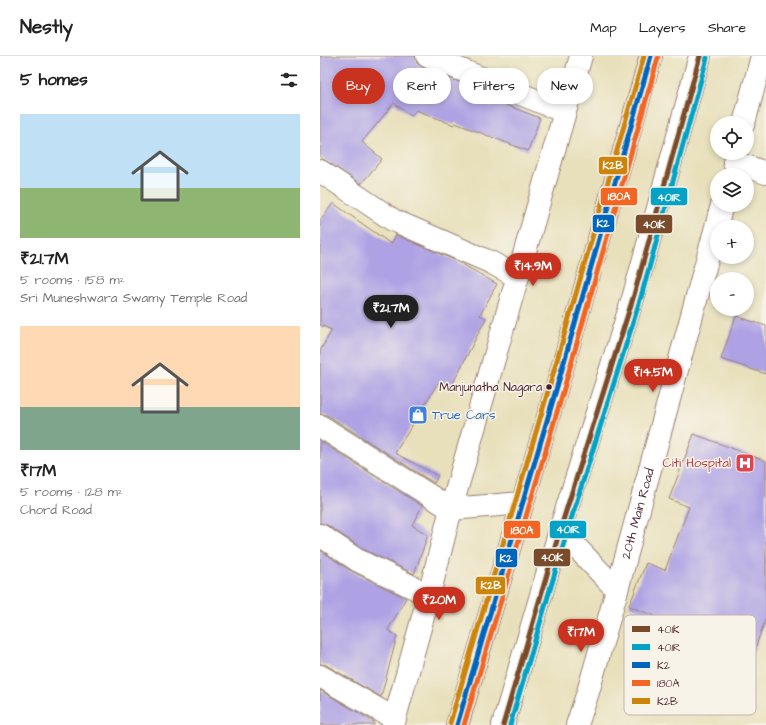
<!DOCTYPE html>
<html lang="en">
<head>
<meta charset="utf-8">
<style>
	:root { --surface:#fff; --page:#f6f6f6; --text:#222; --muted:#767676; --line:#e0e0e0; --accent:#c8321e }
	body { margin:0; font-family:"Architects Daughter",sans-serif; background:var(--page); color:var(--text); height:100vh; display:flex; flex-direction:column; font-size:15px; white-space:nowrap }
	* { box-sizing:border-box; margin:0 }
	p { font-size:13px; color:var(--muted) }
	.icon { flex:none; width:22px; height:22px; fill:none; stroke:currentColor; stroke-width:2; stroke-linecap:round; stroke-linejoin:round }
	.map { position:relative; flex:1; overflow:hidden }
	.drawer { display:flex; flex-direction:column; background:var(--surface); width:320px }
	.drawer>* { flex:none }
	.banner { position:absolute; left:12px; top:12px; width:374px; height:36px; display:flex; gap:8px }
	.buttons { position:absolute; left:390px; top:60px; display:grid; gap:8px }
	.buttons a { display:grid; place-items:center; width:44px; height:44px; border-radius:50%; background:var(--surface); box-shadow:0 2px 6px #0003; font-size:20px }
	.price { position:absolute; translate:-50% -34px; padding:0 9px; border-radius:14px; background:var(--accent); color:#fff; font-size:13px; line-height:26px; filter:drop-shadow(0 1px 2px #0008) }
	.price::after { content:''; position:absolute; left:50%; top:24px; width:12px; height:9px; margin-left:-6px; background:inherit; clip-path:polygon(0 0,100% 0,50% 100%) }
	.price.on { background:#222; color:#fff }
	ul { padding:0; list-style:none }
	li { display:grid; align-content:center; gap:8px; height:212px; padding:0 20px }
	li span { display:grid; place-items:center; height:124px; border-radius:0px; color:#555 }
	li>.icon { margin-inline-start:auto }
	span .icon { width:72px; height:72px; fill:#fffc; stroke-width:1 }
	li b { font-size:17px }
	h2 { display:flex; justify-content:space-between; align-items:center; height:48px; padding:0 20px; font-size:17px }
	.tag { padding:0 14px; border-radius:18px; background:var(--surface); box-shadow:0 2px 6px #0003; font-size:14px; line-height:36px }
	.tag.on { background:var(--accent); color:#fff }
	header { display:flex; align-items:center; gap:24px; box-sizing:border-box; height:56px; padding:0 20px; background:var(--surface); border-bottom:1px solid var(--line) }
	header strong { font-size:19px }
	nav { display:flex; gap:22px; margin-inline-start:auto; font-size:14px }
	main { display:flex; flex:1; min-height:0 }
	.map>svg:first-child { display:block }
</style>
</head>
<body>
<header>
<strong>Nestly</strong>
<nav><a>Map</a><a>Layers</a><a>Share</a></nav>
</header>
<main>
<section class="drawer">
<h2>5 homes<svg class="icon" aria-label="filters" viewBox="0 0 24 24"><path d="M4 7h16M4 17h16"/><circle cx="9" cy="7" r="2"/><circle cx="15" cy="17" r="2"/></svg></h2>
<ul>
<li><span style="background:linear-gradient(#bfe0f5 60%,#8fb573 0)"><svg class="icon" aria-label="home" viewBox="0 0 24 24"><path d="M3 11l9-7 9 7M6 9v11h12V9"/></svg></span><div><b>₹21.7M</b><p>5 rooms · 158 m²</p><p>Sri Muneshwara Swamy Temple Road</p></div></li>
<li><span style="background:linear-gradient(#ffd9b3 65%,#7fa58c 0)"><svg class="icon" aria-label="home" viewBox="0 0 24 24"><path d="M3 11l9-7 9 7M6 9v11h12V9"/></svg></span><div><b>₹17M</b><p>5 rooms · 128 m²</p><p>Chord Road</p></div></li>
</ul>
</section>
<div class="map">
<svg width="446" height="669" viewBox="0 0 446 669">
	<rect width="100%" height="100%" fill="#f7f3e8"/>
	<filter id="ink" filterUnits="userSpaceOnUse"><feTurbulence type="fractalNoise" baseFrequency=".025" numOctaves="2"/><feDisplacementMap in="SourceGraphic" scale="8" xChannelSelector="R" yChannelSelector="G"/><feConvolveMatrix kernelMatrix="1 2 1 2 8 2 1 2 1" color-interpolation-filters="sRGB"/></filter>
	<filter id="wash" filterUnits="userSpaceOnUse"><feTurbulence type="fractalNoise" baseFrequency=".012" numOctaves="4" result="noise"/><feDisplacementMap in="SourceGraphic" scale="16" xChannelSelector="R" yChannelSelector="G"/><feGaussianBlur stdDeviation="0.9" result="paint"/><feColorMatrix in="noise" values="0 0 0 0 0 0 0 0 0 0 0 0 0 0 0 0 0 1.4 0 .05"/><feComposite in="paint" operator="in"/></filter>
	<g filter="url(#wash)">
		<rect width="100%" height="100%" fill="#e8e0bb"/>
		<g id="blocks">
			<g fill="#aea2e4">
				<path d="M0,0H95L97,7L102,11L149,30L147,34L220,62L208,95L135,67L134,69L96,54L91,60L74,47L42,86L62,103L41,128L0,101Z"/>
				<path d="M13,147L71,188L76,179L137,205L177,228L160,259L166,262L130,333L118,327L75,397L118,420L114,427L7,359L0,358V295L12,274L0,269V165Z"/>
				<path d="M416,260L446,270V318L401,303Z"/>
				<path d="M374,378L446,405V562L433,598L309,550L326,507L345,514L369,451L349,443Z"/>
				<path d="M0,385L102,450L92,469L108,479L94,518L43,493L7,469L0,467Z"/>
				<path d="M0,494L31,515L86,542L68,574L77,580L61,641L6,609L0,608Z"/>
				<path d="M0,634L54,666V669H0Z"/>
			</g>
		</g>
	</g>
	<g filter="url(#ink)">
		<use href="#blocks" fill-opacity="0" stroke="#998073" stroke-width="1"/>
		<g fill="none" stroke-linecap="round" stroke-linejoin="round">
			<defs>
				<g id="minor">
					<path d="M107,0L245,56"/>
					<path d="M424,67L442,0"/>
					<path d="M414,106L446,117"/>
					<path d="M0,115L73,164L170,206L198,221"/>
					<path d="M0,370L131,453"/>
					<path d="M0,479L37,504L109,539"/>
					<path d="M0,620L75,663"/>
					<path d="M73,669L109,539L131,453L261,0"/>
					<path id="s1" d="M257,669L268,636L297,534L402,149"/>
				</g>
				<g id="major">
					<path d="M131,453L202,447"/>
					<path d="M240,474L297,534"/>
					<path d="M137,669L236,334L331,0"/>
					<path d="M183,669L240,474L314,239L380,0"/>
				</g>
			</defs>
			<use href="#minor" stroke="#998073" stroke-width="24"/>
			<use href="#major" stroke="#998073" stroke-width="24"/>
			<use href="#minor" stroke="#fff" stroke-width="22"/>
			<use href="#major" stroke="#fff" stroke-width="22"/>
			<defs>
				<path id="bus-1" d="M183,669L240,474L314,239L380,0"/>
				<path id="bus-2" d="M190,669L247,476L321,241L387,2"/>
				<path id="bus-3" d="M137,669L236,334L331,0"/>
				<path id="bus-4" d="M144,669L243,336L338,2"/>
				<path id="bus-5" d="M130,667L229,332L324,0"/>
			</defs>
			<use href="#bus-1" stroke="#f7f3e8" stroke-width="8"/>
			<use href="#bus-2" stroke="#f7f3e8" stroke-width="8"/>
			<use href="#bus-3" stroke="#f7f3e8" stroke-width="8"/>
			<use href="#bus-4" stroke="#f7f3e8" stroke-width="8"/>
			<use href="#bus-5" stroke="#f7f3e8" stroke-width="8"/>
			<use href="#bus-1" stroke="#7a4b2a" stroke-width="5"/>
			<use href="#bus-2" stroke="#04a2c6" stroke-width="5"/>
			<use href="#bus-3" stroke="#0065bd" stroke-width="5"/>
			<use href="#bus-4" stroke="#f26522" stroke-width="5"/>
			<use href="#bus-5" stroke="#cc840b" stroke-width="5"/>
		</g>
	</g>
	<defs>
		<symbol id="shop-square" viewBox="-11 -11 22 22"><rect x="-9" y="-9" width="18" height="18" rx="4" fill="#3f7fe0" stroke="#f7f3e8"/><path d="M-5-2.5h2.3a2.7 3.5 0 0 1 5.4 0H5L5.5 6h-11ZM-1.5-2.5h3a1.5 2.3 0 0 0-3 0Z" fill="#fff"/></symbol>
		<symbol id="hospital-square" viewBox="-11 -11 22 22"><rect x="-9" y="-9" width="18" height="18" rx="4" fill="#e0444e" stroke="#f7f3e8"/><path d="M-5-5h3v3.5h4V-5h3V5h-3V1.5h-4V5h-3Z" fill="#fff"/></symbol>
	</defs>
	<g fill-rule="evenodd">
		<use href="#shop-square" x="87" y="348" width="22" height="22"/>
		<use href="#hospital-square" x="414" y="396" width="22" height="22"/>
	</g>
	<circle fill="#4a1f2b" stroke="#f7f3e8" stroke-width="1.5" cx="229" cy="331" r="3.5"/>
	<g text-anchor="middle" dominant-baseline="central" stroke-width="3" stroke-linejoin="round" paint-order="stroke">
		<g font-size="12" fill="#4a1f2b" stroke="#f7f3e8" text-anchor="end">
			<text x="222" y="331">Manjunatha Nagara</text>
		</g>
		<g font-size="13" fill="#366cbe" stroke="#f7f3e8" text-anchor="start">
			<text x="112" y="359">True Cars</text>
		</g>
		<g font-size="13" fill="#be3a42" stroke="#f7f3e8" text-anchor="end">
			<text x="411" y="407">Citi Hospital</text>
		</g>
		<g font-size="13" fill="#4a1f2b" stroke="#f7f3e8">
			<text stroke="none"><textPath href="#s1" startOffset="220">20th Main Road</textPath></text>
		</g>
	</g>
	<rect x="304" y="559" width="132" height="100" rx="6" fill="#f7f3e8" stroke="#c3b3af" stroke-width="1"/>
	<rect x="312" y="570" width="18" height="6" fill="#7a4b2a"/>
	<rect x="312" y="588" width="18" height="6" fill="#04a2c6"/>
	<rect x="312" y="606" width="18" height="6" fill="#0065bd"/>
	<rect x="312" y="624" width="18" height="6" fill="#f26522"/>
	<rect x="312" y="642" width="18" height="6" fill="#cc840b"/>
	<g font-size="11" fill="#4a1f2b">
		<text x="337" y="577">401K</text>
		<text x="337" y="595">401R</text>
		<text x="337" y="613">K2</text>
		<text x="337" y="631">180A</text>
		<text x="337" y="649">K2B</text>
	</g>
	<g stroke="#f7f3e8" stroke-width="1.5">
		<rect x="278" y="100" width="30" height="19" rx="4" fill="#cc840b"/>
		<rect x="280" y="131" width="38" height="19" rx="4" fill="#f26522"/>
		<rect x="330" y="131" width="38" height="19" rx="4" fill="#04a2c6"/>
		<rect x="272" y="158" width="23" height="19" rx="4" fill="#0065bd"/>
		<rect x="315" y="158" width="38" height="20" rx="4" fill="#7a4b2a"/>
		<rect x="229" y="464" width="38" height="19" rx="4" fill="#04a2c6"/>
		<rect x="183" y="464" width="38" height="19" rx="4" fill="#f26522"/>
		<rect x="213" y="492" width="38" height="19" rx="4" fill="#7a4b2a"/>
		<rect x="175" y="492" width="23" height="20" rx="4" fill="#0065bd"/>
		<rect x="155" y="520" width="31" height="19" rx="4" fill="#cc840b"/>
	</g>
	<g font-size="11" text-anchor="middle" font-weight="bold" fill="#fff">
		<text x="293" y="113">K2B</text>
		<text x="299" y="144">180A</text>
		<text x="349" y="145">401R</text>
		<text x="283" y="171">K2</text>
		<text x="334" y="172">401K</text>
		<text x="248" y="477">401R</text>
		<text x="202" y="478">180A</text>
		<text x="232" y="505">401K</text>
		<text x="186" y="506">K2</text>
		<text x="171" y="533">K2B</text>
	</g>
</svg>
<div class="buttons">
<a><svg class="icon" aria-label="locate" viewBox="0 0 24 24"><circle cx="12" cy="12" r="6"/><path d="M12 2v4M12 18v4M2 12h4M18 12h4"/></svg></a>
<a><svg class="icon" aria-label="layers" viewBox="0 0 24 24"><path d="M12 4l9 5-9 5-9-5zM3 14l9 5 9-5"/></svg></a>
<a>+</a>
<a>−</a>
</div>
<b class="price" style="left:213px;top:231px">₹14.9M</b>
<b class="price on" style="left:71px;top:273px">₹21.7M</b>
<b class="price" style="left:333px;top:337px">₹14.5M</b>
<b class="price" style="left:119px;top:565px">₹20M</b>
<b class="price" style="left:261px;top:597px">₹17M</b>
<div class="banner">
<a class="tag on">Buy</a>
<a class="tag">Rent</a>
<a class="tag">Filters</a>
<a class="tag">New</a>
</div>
</div>
</main>
</body>
</html>
